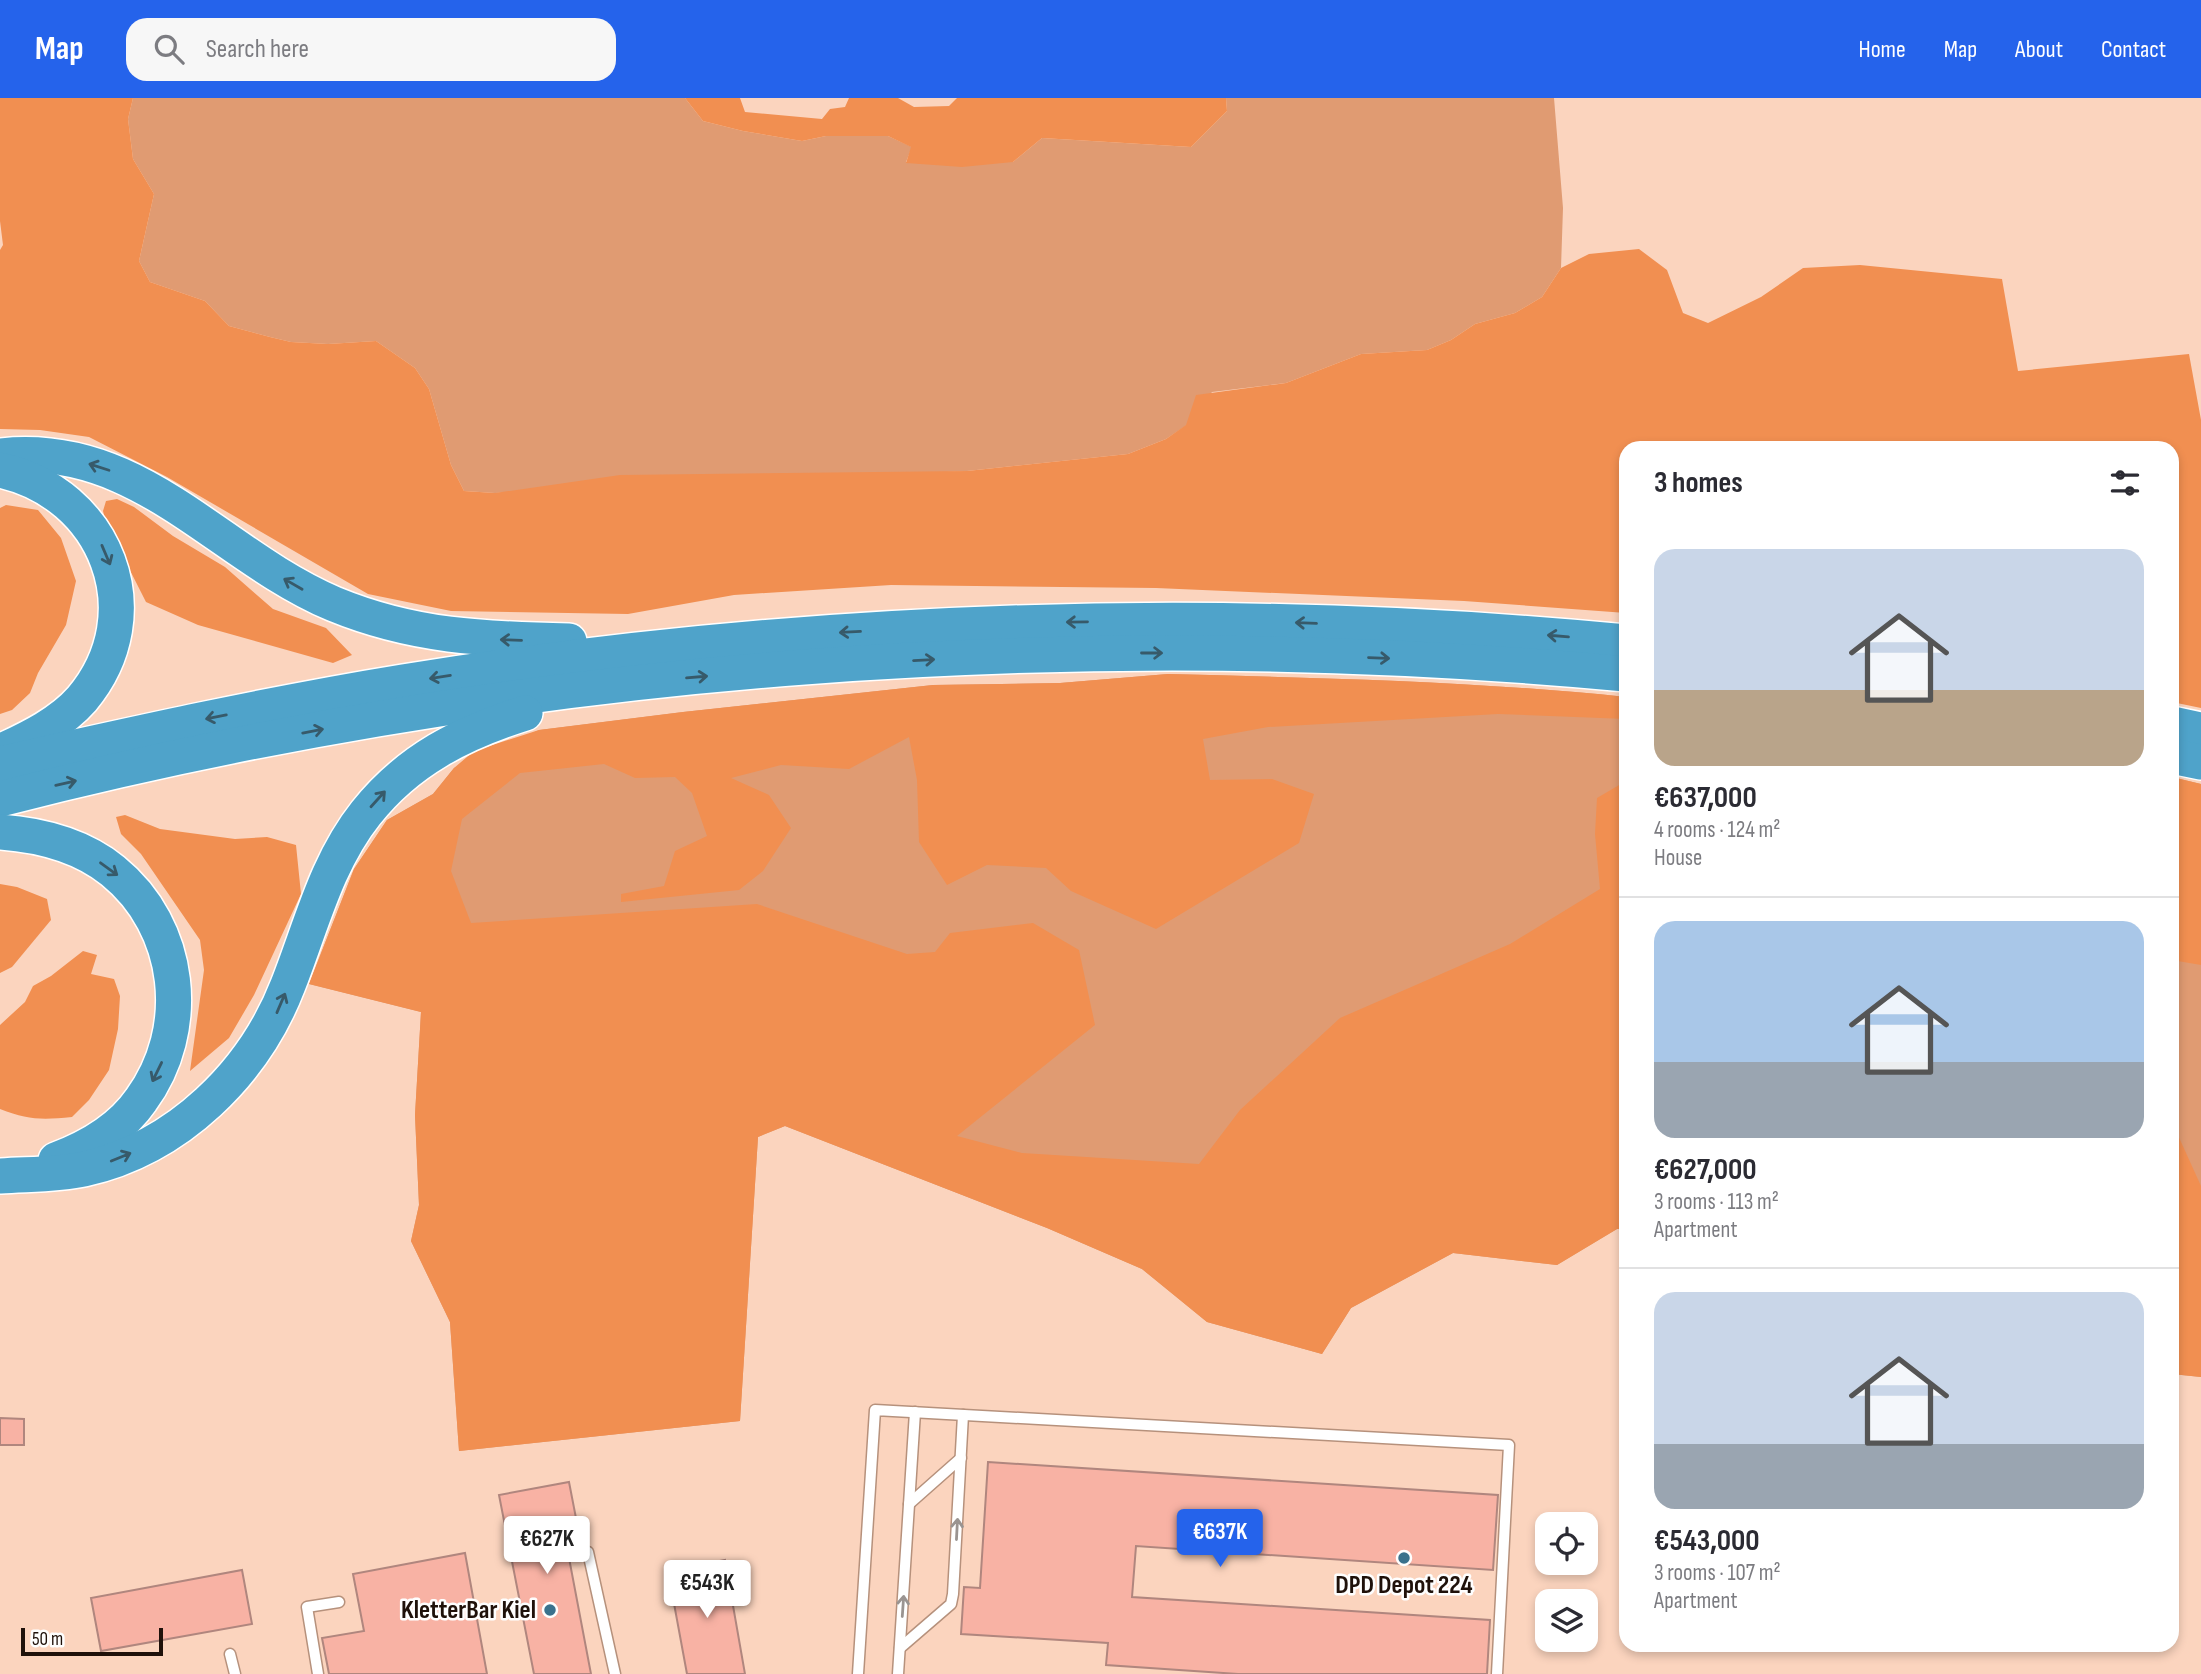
<!DOCTYPE html>
<html lang="en">
<head>
<meta charset="utf-8">
<style>
	:root { --surface:#fff; --page:#f7f7f7; --text:#2b2b33; --muted:#7c7c81; --line:#e1e1e2; --accent:#2563eb }
	body { margin:0; font-family:"Sofia Sans Condensed",sans-serif; background:var(--page); color:var(--text); height:100vh; display:flex; flex-direction:column; font-size:26px; white-space:nowrap }
	* { box-sizing:border-box; margin:0 }
	p { font-size:23px; color:var(--muted) }
	.icon { flex:none; width:38px; height:38px; fill:none; stroke:currentColor; stroke-width:2; stroke-linecap:round; stroke-linejoin:round }
	.map { position:relative; flex:1; overflow:hidden }
	.details { position:absolute; left:1619px; top:343px; width:560px; height:1211px; display:flex; flex-direction:column; background:var(--surface); border-radius:21px; box-shadow:0 4px 10px #0003 }
	.details>* { flex:none }
	.fabs { position:absolute; left:1535px; top:1414px; display:grid; gap:14px }
	.fabs a { display:grid; place-items:center; width:63px; height:63px; border-radius:14px; background:var(--surface); box-shadow:0 4px 10px #0003; font-size:35px }
	.scale { position:absolute; left:21px; bottom:18px; width:142px; box-sizing:border-box; padding-left:7px; border:4px solid #1f110a; border-top:0; font-size:19px; line-height:24px; white-space:nowrap; color:#1f110a; -webkit-text-stroke:5px #fefefe; paint-order:stroke }
	.price { position:absolute; translate:-50% -60px; padding:0 16px; border-radius:7px; background:#fff; color:#222; font-size:23px; line-height:46px; filter:drop-shadow(0 2px 4px #0008) }
	.price::after { content:''; position:absolute; left:50%; top:42px; width:21px; height:16px; margin-left:-10px; background:inherit; clip-path:polygon(0 0,100% 0,50% 100%) }
	.price.current { background:var(--accent); color:#fff }
	ul { padding:0; list-style:none }
	li { display:grid; align-content:center; gap:14px; height:371px; padding:0 35px }
	li+li { border-top:2px solid var(--line) }
	li span { display:grid; place-items:center; height:217px; border-radius:21px; color:#555 }
	li>.icon { margin-inline-start:auto }
	span .icon { width:126px; height:126px; fill:#fffc; stroke-width:1 }
	li b { font-size:30px }
	h2 { display:flex; justify-content:space-between; align-items:center; height:84px; padding:0 35px; font-size:30px }
	header { display:flex; align-items:center; gap:42px; box-sizing:border-box; height:98px; padding:0 35px; background:var(--accent); color:#fff }
	header strong { font-size:33px }
	nav { display:flex; gap:38px; margin-inline-start:auto; font-size:24px }
	.search { width:490px; height:63px; background:var(--page); display:flex; align-items:center; gap:18px; box-sizing:border-box; padding:0 24px; border-radius:21px; color:var(--muted); font-size:26px }
	.map>svg:first-child { display:block }
</style>
</head>
<body>
<header>
<strong>Map</strong>
<div class="search"><svg class="icon" aria-label="search" viewBox="0 0 24 24"><circle cx="10" cy="10" r="6"/><path d="M15 15l6 6"/></svg>Search here</div>
<nav><a>Home</a><a>Map</a><a>About</a><a>Contact</a></nav>
</header>
<div class="map">
<svg width="2201" height="1576" viewBox="0 0 2201 1576">
	<rect width="100%" height="100%" fill="#fbd4be"/>
	<g fill="#e09b72">
		<path d="M133,0H685L703,23L743,33L802,43L826,38H888L912,49L906,64H1013L1042,40L1191,49L1227,13L1226,0H1554L1563,110L1561,170L1542,199L1515,215L1475,226L1451,242L1427,252L1361,256L1286,285L1212,294L1187,327L1166,341L1128,356L967,373L495,395L464,393L451,367L429,291L415,270L376,243L328,246L291,244L270,239L229,228L205,203L150,184L139,163L154,96L133,61L128,21Z"/>
		<path d="M1168,576C1321,580 1474,583 1626,599V1131H1617L1557,1167L1453,1155L1351,1210L1322,1256L1207,1224L1142,1171L1047,1130L785,1028L758,1039L740,1323L459,1353L450,1224L411,1143L419,1107L415,1017L421,914L309,886L354,771L387,722L433,696L454,670L539,632L683,614L933,587L1060,585Z"/>
		<path d="M2172,679L2201,686V1279L2172,1276Z"/>
	</g>
	<g fill="#f18f51">
		<path d="M0,0H133L128,21L133,61L154,96L139,163L150,184L205,203L229,228L270,239L291,244L328,246L376,243L415,270L429,291L451,367L464,393L495,395L620,377L967,373L1128,356L1166,341L1186,327L1196,297L1286,285L1361,256L1427,252L1451,242L1475,226L1515,215L1542,199L1561,170L1589,156L1639,151L1667,172L1683,215L1708,225L1761,199L1803,170L1860,167L2002,181L2018,273L2189,256L2201,322V610L2172,604V350H1626V515L1464,503L1156,490L891,487L734,497L628,516L451,513L368,496L167,379L89,339L40,332L0,331V152L3,147L0,123Z"/>
		<path d="M685,0H740L745,14L822,21L830,11L845,9L849,0H898L914,9L949,8L957,0H1226L1227,13L1191,49L1042,40L1013,64L962,69L906,65L911,49L888,38H826L802,43L743,33L703,23Z"/>
		<path d="M117,401L134,409L173,438L225,469L273,511L326,530L352,557L333,565L198,527L146,504L106,425L103,413L106,403Z"/>
		<path d="M6,407L38,412L61,440L76,483L66,527L38,575L30,595L12,612L0,616V410Z"/>
		<path d="M1168,576C1321,580 1474,583 1626,599V621L1498,616L1268,629L1203,641L1210,682L1272,681L1314,696L1299,745L1156,831L1071,793L1046,770L987,767L947,787L919,744L917,682L909,639L849,671L781,667L731,680L769,697L791,730L763,773L739,792L621,804V796L664,788L675,753L707,738L692,695L675,679L635,680L604,666L520,675L462,721L451,773L471,825L757,806L907,856L935,854L950,835L1033,825L1079,852L1095,927L957,1038L1022,1055L1199,1066L1240,1012L1340,920L1510,846L1600,791L1595,736L1597,700L1626,683V1131H1617L1557,1167L1453,1155L1351,1210L1322,1256L1207,1224L1142,1171L1047,1130L785,1028L758,1039L740,1323L459,1353L450,1224L411,1143L419,1107L415,1017L421,914L309,886L354,771L387,722L433,696L454,670L474,653L539,632L683,614L933,587L1060,585Z"/>
		<path d="M2172,679L2201,686V867L2172,862Z"/>
		<path d="M125,717L160,731L235,741L267,739L296,747L301,796L254,897L229,940L190,973L204,872L200,842L141,756L121,736L116,719Z"/>
		<path d="M0,786L17,789L47,801L51,822L12,869L0,875Z"/>
		<path d="M83,853L97,857L91,876L114,881L120,898L118,931L109,972L89,1002L72,1019C42,1022 28,1022 0,1011V927L25,904L33,888L51,878Z"/>
		<path d="M2172,1024L2201,1088V1279L2172,1276Z"/>
	</g>
	<g fill="#f8b2a4" stroke="#b0867e" stroke-width="2">
		<path d="M0,1320L24,1321V1347H0Z"/>
		<path d="M988,1364L1498,1397L1493,1472L1136,1448L1132,1499L1490,1522L1487,1576H1238L1106,1567L1108,1545L961,1536L964,1489L980,1490Z"/>
		<path d="M569,1384L582,1451L581,1458L569,1460L591,1576H534L499,1397Z"/>
		<path d="M465,1455L487,1576H329L322,1540L364,1533L353,1476Z"/>
		<path d="M725,1462L745,1576H687L668,1473Z"/>
		<path d="M242,1472L252,1526L101,1553L91,1500Z"/>
	</g>
	<g fill="none" stroke-linecap="round" stroke-linejoin="round">
		<defs>
			<g id="lane">
				<path d="M909,1406L961,1360"/>
				<path d="M588,1454L615,1576"/>
				<path d="M900,1550L951,1506L953,1496L963,1317"/>
				<path d="M230,1556L235,1576"/>
				<path d="M318,1576L307,1509L339,1504"/>
				<path d="M858,1576L875,1312L1509,1347L1497,1576"/>
				<path d="M898,1576L915,1314"/>
			</g>
			<g id="highway">
				<path d="M0,358C139,342 218,457 334,506C414,539 484,541 569,543"/>
				<path d="M0,372C106,395 154,515 82,601C61,625 30,640 2,653"/>
				<path d="M2172,626L2201,632"/>
				<path d="M2172,658L2201,664"/>
				<path d="M0,666C134,636 268,606 403,584C806,519 1220,505 1626,544"/>
				<path d="M0,701C529,565 1082,526 1626,576"/>
				<path d="M0,734C41,737 81,747 113,773C182,829 193,931 141,1002C121,1031 88,1050 56,1062"/>
				<path d="M0,1078C28,1076 57,1077 84,1071C178,1050 254,975 288,887C311,829 326,765 366,715C408,662 462,635 525,615"/>
			</g>
		</defs>
		<use href="#lane" stroke="#b6917c" stroke-width="13"/>
		<use href="#highway" stroke="#fff" stroke-width="38"/>
		<use href="#lane" stroke="#fff" stroke-width="10"/>
		<use href="#highway" stroke="#4fa3ca" stroke-width="35"/>
	</g>
	<defs><path id="oneway-shaft" d="M-6 0H5M1.5-3L5.5 0L1.5 3" fill="none" stroke-width="1.6" stroke-linecap="round" stroke-linejoin="round" transform="scale(1.75)"/></defs>
	<g stroke="#375a6a">
		<use href="#oneway-shaft" transform="translate(99 369) rotate(-162)"/>
		<use href="#oneway-shaft" transform="translate(106 457) rotate(67)"/>
		<use href="#oneway-shaft" transform="translate(293 486) rotate(-150)"/>
		<use href="#oneway-shaft" transform="translate(1077 524) rotate(179)"/>
		<use href="#oneway-shaft" transform="translate(1306 525) rotate(-178)"/>
		<use href="#oneway-shaft" transform="translate(850 534) rotate(177)"/>
		<use href="#oneway-shaft" transform="translate(1558 538) rotate(-175)"/>
		<use href="#oneway-shaft" transform="translate(511 542) rotate(-178)"/>
		<use href="#oneway-shaft" transform="translate(1152 555)"/>
		<use href="#oneway-shaft" transform="translate(1379 560) rotate(2)"/>
		<use href="#oneway-shaft" transform="translate(924 562) rotate(-3)"/>
		<use href="#oneway-shaft" transform="translate(440 579) rotate(171)"/>
		<use href="#oneway-shaft" transform="translate(697 579) rotate(-5)"/>
		<use href="#oneway-shaft" transform="translate(216 619) rotate(169)"/>
		<use href="#oneway-shaft" transform="translate(313 633) rotate(-11)"/>
		<use href="#oneway-shaft" transform="translate(66 685) rotate(-13)"/>
		<use href="#oneway-shaft" transform="translate(378 701) rotate(-48)"/>
		<use href="#oneway-shaft" transform="translate(109 771) rotate(36)"/>
		<use href="#oneway-shaft" transform="translate(281 905) rotate(-67)"/>
		<use href="#oneway-shaft" transform="translate(157 974) rotate(116)"/>
		<use href="#oneway-shaft" transform="translate(121 1059) rotate(-22)"/>
	</g>
	<g stroke="#9a9491">
		<use href="#oneway-shaft" transform="translate(957 1431) rotate(-87)"/>
		<use href="#oneway-shaft" transform="translate(903 1508) rotate(-86)"/>
	</g>
	<g fill="#3a718c" stroke="#fefefe" stroke-width="2.5">
		<circle cx="1404" cy="1460" r="7"/>
		<circle cx="550" cy="1512" r="7"/>
	</g>
	<g text-anchor="middle" dominant-baseline="central" stroke-width="5" stroke-linejoin="round" paint-order="stroke">
		<g font-size="26" font-weight="bold" fill="#1f110a" stroke="#fefefe">
			<text x="1404" y="1487">DPD Depot 224</text>
			<text x="536" y="1512" text-anchor="end">KletterBar Kiel</text>
		</g>
	</g>
</svg>
<div class="fabs">
<a><svg class="icon" aria-label="locate" viewBox="0 0 24 24"><circle cx="12" cy="12" r="6"/><path d="M12 2v4M12 18v4M2 12h4M18 12h4"/></svg></a>
<a><svg class="icon" aria-label="layers" viewBox="0 0 24 24"><path d="M12 4l9 5-9 5-9-5zM3 14l9 5 9-5"/></svg></a>
</div>
<div class="scale">50 m</div>
<b class="price current" style="left:1220px;top:1471px">€637K</b>
<b class="price" style="left:547px;top:1478px">€627K</b>
<b class="price" style="left:707px;top:1522px">€543K</b>
<section class="details">
<h2>3 homes<svg class="icon" aria-label="filters" viewBox="0 0 24 24"><path d="M4 7h16M4 17h16"/><circle cx="9" cy="7" r="2"/><circle cx="15" cy="17" r="2"/></svg></h2>
<ul>
<li><span style="background:linear-gradient(#c9d6e8 65%,#b9a48a 0)"><svg class="icon" aria-label="home" viewBox="0 0 24 24"><path d="M3 11l9-7 9 7M6 9v11h12V9"/></svg></span><div><b>€637,000</b><p>4 rooms · 124 m²</p><p>House</p></div></li>
<li><span style="background:linear-gradient(#a9c7e8 65%,#9aa5b1 0)"><svg class="icon" aria-label="home" viewBox="0 0 24 24"><path d="M3 11l9-7 9 7M6 9v11h12V9"/></svg></span><div><b>€627,000</b><p>3 rooms · 113 m²</p><p>Apartment</p></div></li>
<li><span style="background:linear-gradient(#c9d6e8 70%,#9aa5b1 0)"><svg class="icon" aria-label="home" viewBox="0 0 24 24"><path d="M3 11l9-7 9 7M6 9v11h12V9"/></svg></span><div><b>€543,000</b><p>3 rooms · 107 m²</p><p>Apartment</p></div></li>
</ul>
</section>
</div>
</body>
</html>
